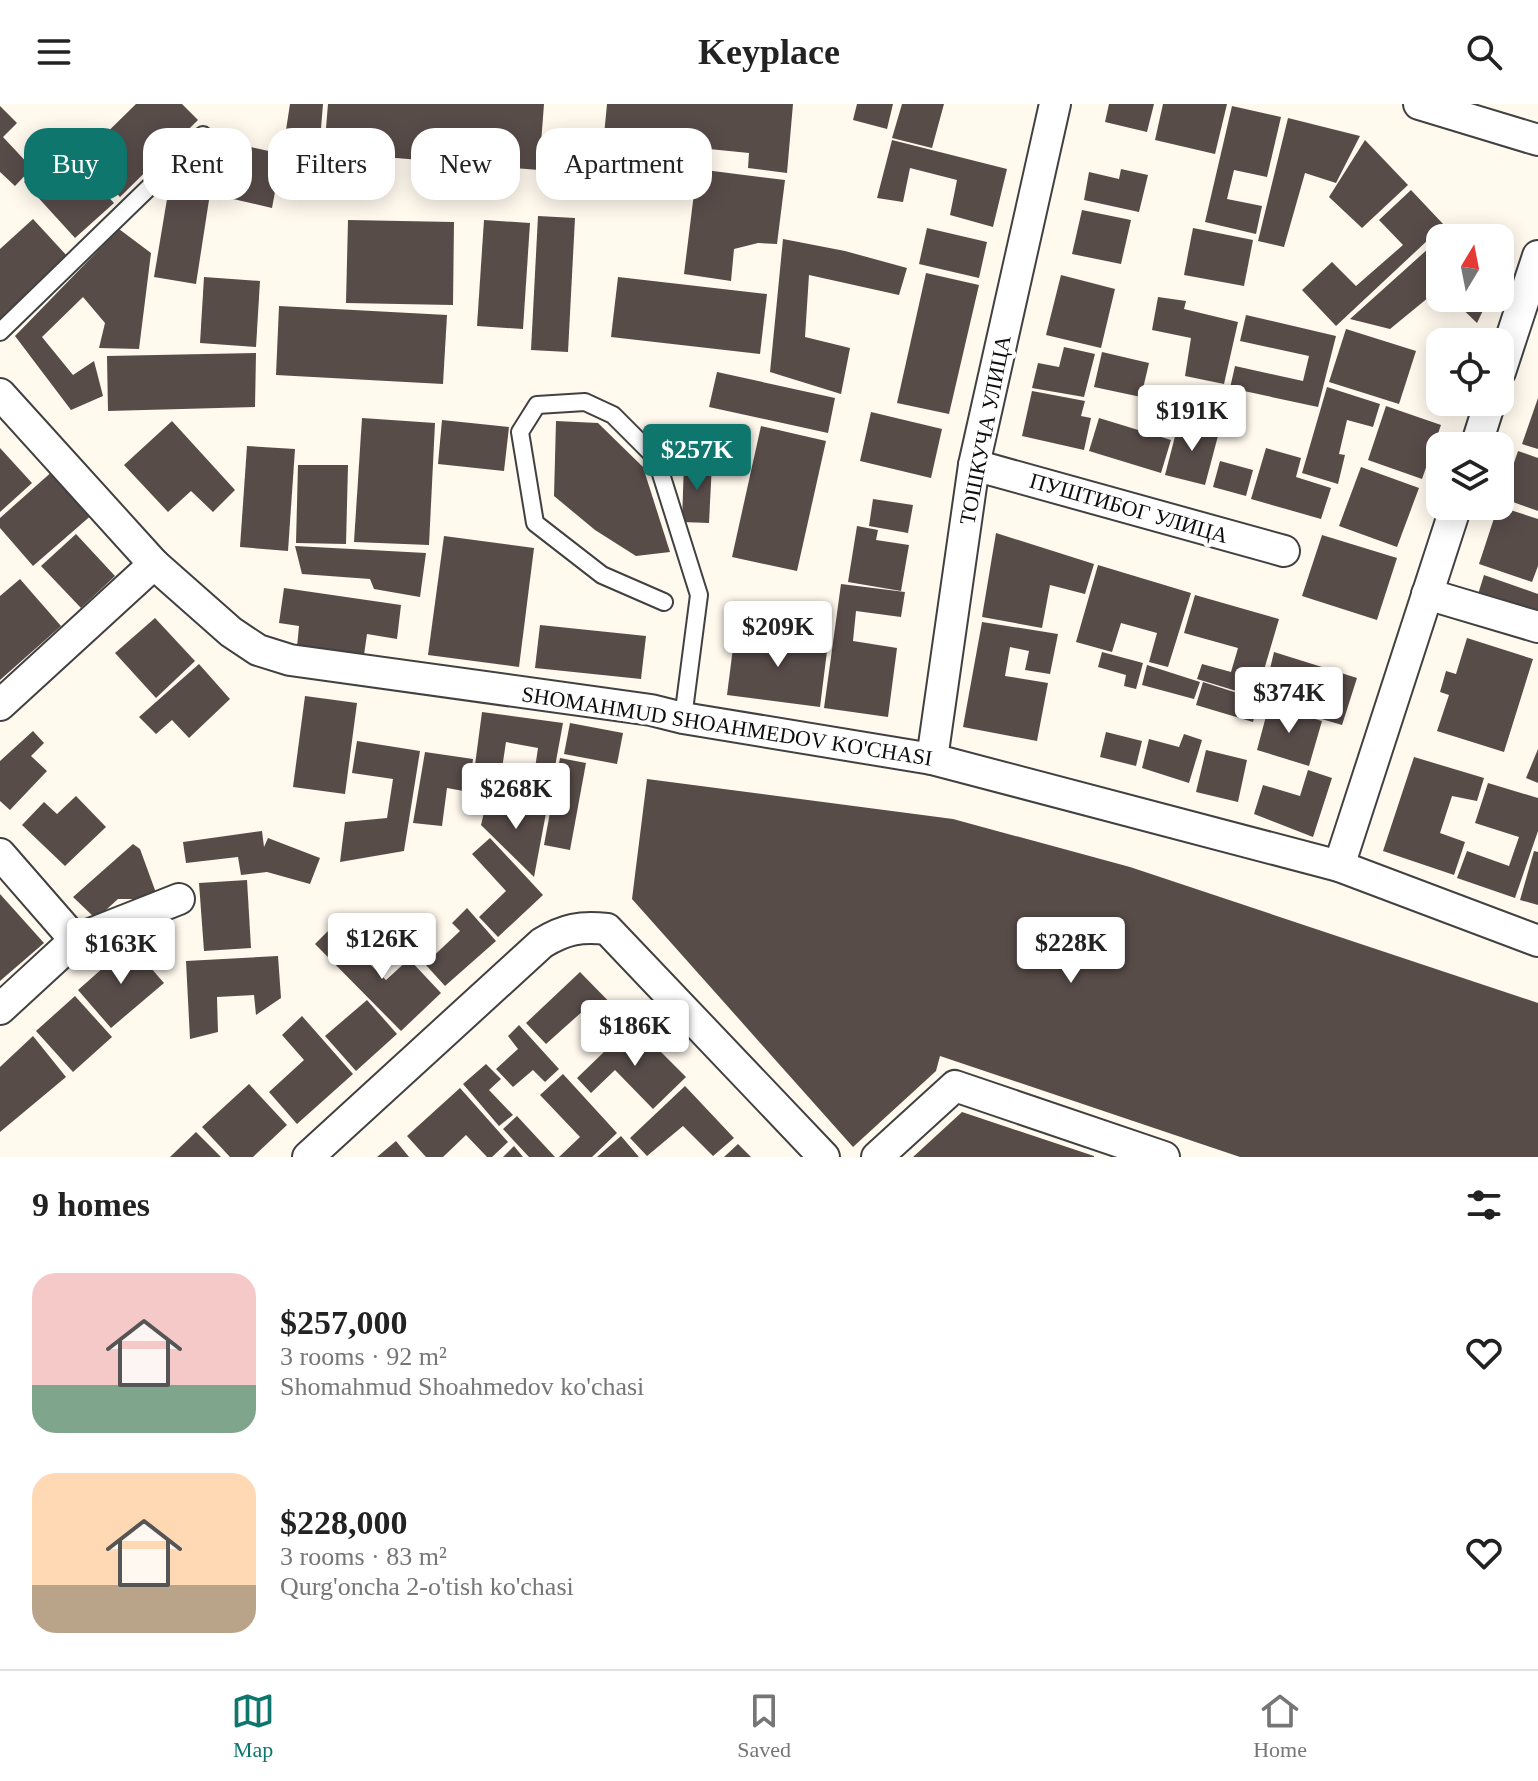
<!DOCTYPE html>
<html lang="en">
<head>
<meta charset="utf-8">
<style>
	:root { --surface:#fff; --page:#f2f2f2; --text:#222; --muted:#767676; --line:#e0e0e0; --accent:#0f766e }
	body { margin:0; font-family:Georgia,serif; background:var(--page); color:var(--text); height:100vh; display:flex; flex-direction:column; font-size:30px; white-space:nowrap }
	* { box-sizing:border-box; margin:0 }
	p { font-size:26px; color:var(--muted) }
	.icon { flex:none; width:44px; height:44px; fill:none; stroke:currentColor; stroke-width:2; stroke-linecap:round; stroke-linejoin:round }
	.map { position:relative; height:1053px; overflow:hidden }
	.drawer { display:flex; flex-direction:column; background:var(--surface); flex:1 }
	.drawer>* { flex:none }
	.hud { position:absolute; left:24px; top:24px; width:800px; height:72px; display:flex; gap:16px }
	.needle { width:52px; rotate:10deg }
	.fabs { position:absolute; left:1426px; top:120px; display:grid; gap:16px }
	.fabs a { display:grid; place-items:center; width:88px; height:88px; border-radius:16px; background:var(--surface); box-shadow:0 4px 20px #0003; font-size:40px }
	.price { position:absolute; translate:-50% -68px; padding:0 18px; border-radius:8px; background:#fff; color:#222; font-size:26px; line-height:52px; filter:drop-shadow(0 2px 4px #0008) }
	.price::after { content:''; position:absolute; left:50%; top:48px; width:24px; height:18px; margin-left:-12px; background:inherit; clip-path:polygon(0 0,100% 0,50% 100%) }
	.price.active { background:var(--accent); color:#fff }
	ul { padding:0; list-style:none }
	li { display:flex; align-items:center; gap:24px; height:200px; padding:0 32px }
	li span { display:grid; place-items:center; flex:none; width:224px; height:160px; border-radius:24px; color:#555 }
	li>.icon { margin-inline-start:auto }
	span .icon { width:96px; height:96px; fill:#fffc; stroke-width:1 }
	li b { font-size:34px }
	h2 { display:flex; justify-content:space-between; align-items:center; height:96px; padding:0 32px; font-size:34px }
	.tag { padding:0 28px; border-radius:24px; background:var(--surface); box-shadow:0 4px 20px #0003; font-size:28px; line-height:72px }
	.tag.active { background:var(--accent); color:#fff }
	header { display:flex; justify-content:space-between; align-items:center; height:104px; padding:0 32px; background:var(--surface); font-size:36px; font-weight:700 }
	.dock { display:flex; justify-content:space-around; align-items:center; height:112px; border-top:2px solid var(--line); background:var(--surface); font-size:22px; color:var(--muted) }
	.dock a { display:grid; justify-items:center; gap:4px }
	.dock .active { color:var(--accent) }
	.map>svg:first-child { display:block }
</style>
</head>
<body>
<header><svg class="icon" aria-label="menu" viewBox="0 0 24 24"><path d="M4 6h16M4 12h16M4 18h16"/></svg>Keyplace<svg class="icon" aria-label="search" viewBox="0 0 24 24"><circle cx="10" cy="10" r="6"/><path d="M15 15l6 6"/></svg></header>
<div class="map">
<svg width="1538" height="1053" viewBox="0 0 1538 1053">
	<rect width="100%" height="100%" fill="#fff9ee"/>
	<g fill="#584c49">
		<path d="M136,0H182L198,16L120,93L82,53Z"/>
		<path d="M290,0H323L319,49L284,39Z"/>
		<path d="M328,0H544L539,66L324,48Z"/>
		<path d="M607,0H793L787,69L748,64L749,49L699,44L697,62L602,52Z"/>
		<path d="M857,0H893L887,25L853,16Z"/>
		<path d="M902,0H944L932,44L892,34Z"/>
		<path d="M1109,0H1154L1147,28L1105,18Z"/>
		<path d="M1163,0H1227L1215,50L1155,36Z"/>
		<path d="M0,2L17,19L3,33L32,64L15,82L0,68Z"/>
		<path d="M1232,2L1281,13L1267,73L1234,66L1227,95L1262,102L1256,130L1205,118Z"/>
		<path d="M1288,14L1360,32L1336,79L1305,69L1284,143L1258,137Z"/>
		<path d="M892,36L1007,65L993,123L950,111L957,76L910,64L903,98L877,94Z"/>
		<path d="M1365,36L1408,81L1362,124L1329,93Z"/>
		<path d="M242,41L282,50L272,104L220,92Z"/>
		<path d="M52,54L71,74L81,63L114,99L75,134L24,78Z"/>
		<path d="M697,65L785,76L777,140L758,139L734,145L731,177L684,170Z"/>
		<path d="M1121,65L1148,71L1139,108L1084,96L1089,68L1119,75Z"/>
		<path d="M1411,86L1444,121L1336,222L1302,186L1332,158L1356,182L1403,141L1379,116Z"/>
		<path d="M168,89L209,96L196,180L154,173Z"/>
		<path d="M1082,106L1131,116L1121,160L1072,150Z"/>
		<path d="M538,112L575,114L568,248L531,246Z"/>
		<path d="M33,115L68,153L0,215V145Z"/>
		<path d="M348,116L454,118L453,201L346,199Z"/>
		<path d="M484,116L530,119L523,225L477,222Z"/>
		<path d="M927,124L987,138L979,174L919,160Z"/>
		<path d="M1193,124L1253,136L1244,182L1184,171Z"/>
		<path d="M119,125L151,149L139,245L99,244L105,219L83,193L42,233L73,271L94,257L103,292L71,306L15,232Z"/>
		<path d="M1449,126L1456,134H1440V184L1390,225L1350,215Z"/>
		<path d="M783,135L845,147L907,164L899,191L809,171L805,233L850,244L841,290L770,268Z"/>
		<path d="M926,169L979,181L949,310L897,299Z"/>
		<path d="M1061,171L1115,185L1101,244L1046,231Z"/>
		<path d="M204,173L260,177L256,243L200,239Z"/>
		<path d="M618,173L767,190L760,250L611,233Z"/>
		<path d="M1158,193L1186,197L1184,205L1238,218L1224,280L1185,272L1191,234L1152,226Z"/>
		<path d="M1451,194H1489L1477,219Z"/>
		<path d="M279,202L447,211L443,280L276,271Z"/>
		<path d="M1246,211L1336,232L1318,303L1230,284L1235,262L1303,277L1309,252L1240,237Z"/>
		<path d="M1346,225L1416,247L1399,300L1329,278Z"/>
		<path d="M1064,243L1095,250L1084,293L1032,284L1038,259L1059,263Z"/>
		<path d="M1102,248L1149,259L1141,293L1094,283Z"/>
		<path d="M256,249L255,303L108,307L107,252Z"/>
		<path d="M717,268L835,294L828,329L709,303Z"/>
		<path d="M1327,283L1380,300L1373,323L1347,316L1339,350L1345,351L1338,380L1302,369Z"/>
		<path d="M1032,287L1085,297L1081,312L1091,314L1084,346L1022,332Z"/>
		<path d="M1538,294V345L1522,340Z"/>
		<path d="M1386,302L1441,321L1422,375L1368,356Z"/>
		<path d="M871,308L942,325L931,374L860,357Z"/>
		<path d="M362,314L435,319L429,441L354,438Z"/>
		<path d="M1099,314L1171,336L1161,369L1089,347Z"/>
		<path d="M442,316L509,323L504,367L438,360Z"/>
		<path d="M172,317L235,386L213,408L191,387L168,408L124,361Z"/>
		<path d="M556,317L598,319L643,363L670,448L636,452L595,426L554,392Z"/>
		<path d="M1179,317L1219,328L1205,381L1165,371Z"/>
		<path d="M761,322L826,337L797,467L732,453Z"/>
		<path d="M247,342L295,345L288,447L240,443Z"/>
		<path d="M0,344L32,379L0,408Z"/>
		<path d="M1266,344L1301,354L1296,373L1331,384L1321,415L1251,395Z"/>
		<path d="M1518,347L1538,354V407L1502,394Z"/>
		<path d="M1220,357L1253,366L1246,392L1213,383Z"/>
		<path d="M684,358L712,359L709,419L682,418Z"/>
		<path d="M298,361H348L346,440L296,439Z"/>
		<path d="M1361,363L1419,384L1397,443L1339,422Z"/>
		<path d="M55,365L94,409L33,462L0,424V414Z"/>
		<path d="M873,395L913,401L908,429L869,422Z"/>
		<path d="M1498,402L1538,415V462L1532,478L1479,460Z"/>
		<path d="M857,422L878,426L876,436L909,441L901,487L848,478Z"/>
		<path d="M996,429L1094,460L1085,490L1050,481L1042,524L982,513Z"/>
		<path d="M76,430L115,472L81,504L41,462Z"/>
		<path d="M1322,431L1397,454L1377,516L1302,492Z"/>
		<path d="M444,432L534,444L519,563L428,551Z"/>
		<path d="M295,442L426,449L420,493L374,485L370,475L302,470Z"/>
		<path d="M1098,461L1191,489L1168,563L1149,558L1157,529L1121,519L1112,548L1076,538Z"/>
		<path d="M1484,471L1538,490V520L1475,500Z"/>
		<path d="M20,475L61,522L0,576V492Z"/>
		<path d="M841,480L905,488L901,513L856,507L853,537L897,544L888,613L824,604Z"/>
		<path d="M284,484L401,501L397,535L367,530L364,551L297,543L299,522L279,519Z"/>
		<path d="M1195,491L1279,515L1256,593L1197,575L1202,560L1231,568L1238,544L1184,529Z"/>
		<path d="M155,514L195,557L156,594L115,549Z"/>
		<path d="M982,518L1058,530L1050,570L1025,566L1029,547L1010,543L1005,572L1048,579L1037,637L963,623Z"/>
		<path d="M540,521L646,532L641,575L535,564Z"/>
		<path d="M735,528L828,539L820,603L727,591Z"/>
		<path d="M1467,534L1533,555L1504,648L1437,627L1449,591L1440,588L1446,567L1456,570Z"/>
		<path d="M1102,548L1143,559L1136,585L1124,582L1126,571L1098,563Z"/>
		<path d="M1274,548L1357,574L1342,621L1291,606L1299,578L1269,569Z"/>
		<path d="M199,560L230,595L189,634L172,616L156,630L139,613Z"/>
		<path d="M1147,561L1200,578L1194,595L1142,581Z"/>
		<path d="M1203,578L1259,596L1253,618L1196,601Z"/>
		<path d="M305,592L357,599L345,690L293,683Z"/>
		<path d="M1269,601L1322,617L1309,662L1257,646Z"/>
		<path d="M482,608L563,619L547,706L533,678L538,644L506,638L500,678L473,676Z"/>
		<path d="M570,619L623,629L617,660L564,650Z"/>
		<path d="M33,627L44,639L31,652L47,667L10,706L0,697V657Z"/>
		<path d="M1106,628L1142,637L1136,662L1100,653Z"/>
		<path d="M1184,630L1202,636L1189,679L1142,664L1149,635L1179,643Z"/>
		<path d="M357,637L420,647L404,747L340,758L345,718L387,714L393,675L352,669Z"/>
		<path d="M1538,645V679L1526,674Z"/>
		<path d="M1206,646L1247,656L1238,698L1196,688Z"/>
		<path d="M425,648L473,655L469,688L447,684L442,722L413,719Z"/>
		<path d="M1414,653L1484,674L1477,697L1452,692L1440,729L1465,738L1454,771L1383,747Z"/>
		<path d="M560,654L586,659L570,746L544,741Z"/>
		<path d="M1308,666L1332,674L1313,733L1254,710L1263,681L1300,692Z"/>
		<path d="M647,675L953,715L1130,763L1538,899V1053H1240L940,952L936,967L853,1043L632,795Z"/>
		<path d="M1488,679L1538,694V727L1515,794L1457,774L1467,747L1509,762L1519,733L1475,719Z"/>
		<path d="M76,692L106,723L65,762L22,721L44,698L57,710Z"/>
		<path d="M487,696L546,709L534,773L481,721Z"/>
		<path d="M262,727L264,743L268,734L320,754L310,780L267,768L241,771L238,753L186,759L183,738Z"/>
		<path d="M490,734L543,791L498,833L479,813L506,787L472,750Z"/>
		<path d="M133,740L140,745L159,797L137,805L132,795H118L96,815L73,793Z"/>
		<path d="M1534,747L1538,748V801L1520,796Z"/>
		<path d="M247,776L251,844L204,847L199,779Z"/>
		<path d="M0,790L44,839L0,877Z"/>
		<path d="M467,804L496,837L445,882L425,860L460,827L452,819Z"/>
		<path d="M332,823L386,876L409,855L441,889L401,927L315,840Z"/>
		<path d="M130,840L164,879L111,924L78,886Z"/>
		<path d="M278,852L281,894L256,911L254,891L217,893L218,928L190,935L186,857Z"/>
		<path d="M580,868L624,913L607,929L584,906L546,940L526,919Z"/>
		<path d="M75,892L112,933L73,968L36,927Z"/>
		<path d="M367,896L397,930L356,967L325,932Z"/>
		<path d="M302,912L353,970L297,1020L269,988L304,956L282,931Z"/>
		<path d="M633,920L686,973L653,1005L615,966L591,989L577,974Z"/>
		<path d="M519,921L559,965L545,978L533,966L513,983L496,965L518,945L508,932Z"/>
		<path d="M33,932L66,973L0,1028V963Z"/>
		<path d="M486,960L501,975L489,986L513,1011L499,1022L463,980Z"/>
		<path d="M563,970L617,1029L592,1053H559L580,1033L540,991Z"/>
		<path d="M249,980L287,1021L253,1053H230L202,1023Z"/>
		<path d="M685,982L734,1034L713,1052L683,1022L647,1052L630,1034Z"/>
		<path d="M460,984L508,1038L492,1053H487L466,1031L443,1053H426L407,1032Z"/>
		<path d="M962,1008L1094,1052V1053H913Z"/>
		<path d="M517,1012L555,1053H529L503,1025Z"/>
		<path d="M196,1028L221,1053H170Z"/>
		<path d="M621,1032L639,1053H597Z"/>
		<path d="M396,1037L409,1053H377Z"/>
		<path d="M738,1040L751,1053H724Z"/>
		<path d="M514,1042L523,1053H503Z"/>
	</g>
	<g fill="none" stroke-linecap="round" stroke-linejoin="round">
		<defs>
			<g id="lane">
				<path d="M0,228L203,31"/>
				<path d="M664,498L602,471L535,419L520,328L537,301L585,298L613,311L656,354L699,491L683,614"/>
			</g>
			<g id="street">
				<path d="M1419,0L1538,36"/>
				<path d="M1500,268L1538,152"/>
				<path d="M0,290L154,460L231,528L258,546L290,556L651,606L683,614L932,655L1339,762L1538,837"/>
				<path d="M1476,342L1490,298"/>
				<path d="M974,361L1284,447"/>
				<path d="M1427,490L1538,523"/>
				<path d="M0,601L154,460"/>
				<path d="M932,655L974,361L1055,0"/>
				<path d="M0,750L75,836"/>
				<path d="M1339,762L1456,402"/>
				<path d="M0,905L75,836L179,795"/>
				<path d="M308,1053L542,839C565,825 581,822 607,825L824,1053"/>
				<path d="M877,1053L955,982L1164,1053"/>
			</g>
		</defs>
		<use href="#lane" stroke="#414141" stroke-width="20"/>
		<use href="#street" stroke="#414141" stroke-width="34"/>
		<use href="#lane" stroke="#fff" stroke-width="16"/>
		<use href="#street" stroke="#fff" stroke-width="30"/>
	</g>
	<g text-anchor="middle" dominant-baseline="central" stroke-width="8" stroke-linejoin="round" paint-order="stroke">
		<g font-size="22" fill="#0e0e0e" stroke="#fff">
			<text transform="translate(985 326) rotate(-79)">ТОШКУЧА УЛИЦА</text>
			<text transform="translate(1129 404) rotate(16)">ПУШТИБОГ УЛИЦА</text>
			<text transform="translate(727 622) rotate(9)">SHOMAHMUD SHOAHMEDOV KO'CHASI</text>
		</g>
	</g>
</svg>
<div class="fabs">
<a><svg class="needle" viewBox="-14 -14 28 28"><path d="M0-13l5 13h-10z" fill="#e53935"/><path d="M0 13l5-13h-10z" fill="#767676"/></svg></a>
<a><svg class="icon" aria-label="locate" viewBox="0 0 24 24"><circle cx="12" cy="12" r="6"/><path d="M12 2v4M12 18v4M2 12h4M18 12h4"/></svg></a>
<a><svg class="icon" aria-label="layers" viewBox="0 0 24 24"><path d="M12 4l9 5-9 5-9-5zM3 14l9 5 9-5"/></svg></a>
</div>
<b class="price" style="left:1192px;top:349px">$191K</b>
<b class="price active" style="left:697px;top:388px">$257K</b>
<b class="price" style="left:778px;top:565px">$209K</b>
<b class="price" style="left:1289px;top:631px">$374K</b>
<b class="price" style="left:516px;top:727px">$268K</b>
<b class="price" style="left:382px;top:877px">$126K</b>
<b class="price" style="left:1071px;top:881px">$228K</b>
<b class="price" style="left:121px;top:882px">$163K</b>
<b class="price" style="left:635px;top:964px">$186K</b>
<div class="hud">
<a class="tag active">Buy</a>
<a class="tag">Rent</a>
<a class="tag">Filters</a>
<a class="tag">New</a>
<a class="tag">Apartment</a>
</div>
</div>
<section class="drawer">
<h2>9 homes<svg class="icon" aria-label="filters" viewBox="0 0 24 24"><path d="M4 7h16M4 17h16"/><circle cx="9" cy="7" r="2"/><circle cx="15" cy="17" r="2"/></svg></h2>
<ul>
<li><span style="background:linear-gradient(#f6c9c9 70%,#7fa58c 0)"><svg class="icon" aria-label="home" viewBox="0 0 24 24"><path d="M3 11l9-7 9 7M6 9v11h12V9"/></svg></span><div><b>$257,000</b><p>3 rooms · 92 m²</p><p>Shomahmud Shoahmedov ko'chasi</p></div><svg class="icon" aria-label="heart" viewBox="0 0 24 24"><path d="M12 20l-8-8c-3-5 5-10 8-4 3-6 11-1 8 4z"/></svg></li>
<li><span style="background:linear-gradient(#ffd9b3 70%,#b9a48a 0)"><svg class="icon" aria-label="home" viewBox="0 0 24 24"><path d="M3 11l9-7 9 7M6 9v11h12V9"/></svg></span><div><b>$228,000</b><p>3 rooms · 83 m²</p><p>Qurg'oncha 2-o'tish ko'chasi</p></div><svg class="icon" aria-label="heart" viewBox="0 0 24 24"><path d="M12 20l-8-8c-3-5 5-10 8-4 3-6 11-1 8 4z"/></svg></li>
</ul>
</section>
<nav class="dock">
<a class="active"><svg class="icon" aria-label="map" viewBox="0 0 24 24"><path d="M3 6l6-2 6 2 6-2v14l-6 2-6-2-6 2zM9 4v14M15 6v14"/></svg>Map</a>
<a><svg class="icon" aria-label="saved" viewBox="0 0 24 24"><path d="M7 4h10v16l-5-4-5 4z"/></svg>Saved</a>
<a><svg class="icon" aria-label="home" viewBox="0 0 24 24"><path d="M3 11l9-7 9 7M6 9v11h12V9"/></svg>Home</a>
</nav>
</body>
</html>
